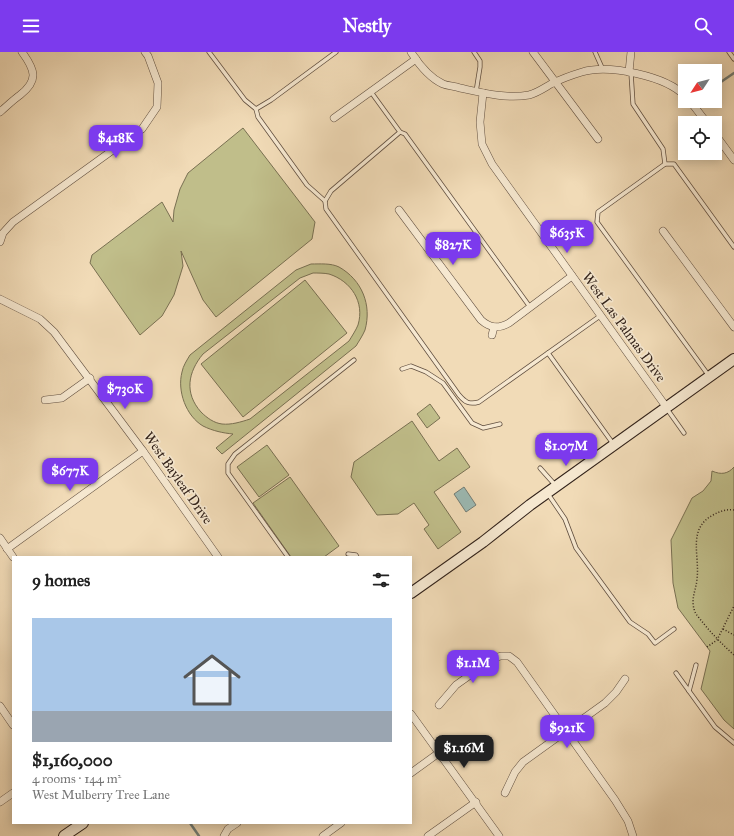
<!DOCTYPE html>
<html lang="en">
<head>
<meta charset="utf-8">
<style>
	:root { --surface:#fff; --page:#f2f2f2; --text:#222; --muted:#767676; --accent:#7c3aed }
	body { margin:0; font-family:"IM FELL Great Primer",serif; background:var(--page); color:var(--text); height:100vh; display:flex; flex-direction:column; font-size:15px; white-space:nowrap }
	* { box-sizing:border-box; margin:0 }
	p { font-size:13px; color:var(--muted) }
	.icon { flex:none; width:22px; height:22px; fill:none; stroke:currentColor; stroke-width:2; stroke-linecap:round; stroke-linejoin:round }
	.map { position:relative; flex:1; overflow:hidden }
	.drawer { position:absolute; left:12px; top:504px; width:400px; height:268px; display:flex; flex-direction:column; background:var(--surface); border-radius:0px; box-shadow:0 2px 10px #0003 }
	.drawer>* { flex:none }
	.needle { width:26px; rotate:234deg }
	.controls { position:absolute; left:678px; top:12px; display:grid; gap:8px }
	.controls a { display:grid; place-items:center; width:44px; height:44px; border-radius:0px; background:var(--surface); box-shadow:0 2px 10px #0003; font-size:20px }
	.price { position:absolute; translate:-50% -34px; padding:0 9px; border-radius:8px; background:var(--accent); color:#fff; font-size:13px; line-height:26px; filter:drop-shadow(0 1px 2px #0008) }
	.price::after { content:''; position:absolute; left:50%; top:24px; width:12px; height:9px; margin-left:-6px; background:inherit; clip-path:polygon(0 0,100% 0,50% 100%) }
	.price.selected { background:#222; color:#fff }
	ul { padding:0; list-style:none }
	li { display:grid; align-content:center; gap:8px; height:212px; padding:0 20px }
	li span { display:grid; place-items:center; height:124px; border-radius:0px; color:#555 }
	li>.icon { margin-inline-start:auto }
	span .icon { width:72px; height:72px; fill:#fffc; stroke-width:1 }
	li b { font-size:17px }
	h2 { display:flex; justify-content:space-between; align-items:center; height:48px; padding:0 20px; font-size:17px }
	header { display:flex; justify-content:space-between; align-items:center; height:52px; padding:0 20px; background:var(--accent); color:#fff; font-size:18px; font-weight:700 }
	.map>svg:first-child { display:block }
</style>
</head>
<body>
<header><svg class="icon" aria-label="menu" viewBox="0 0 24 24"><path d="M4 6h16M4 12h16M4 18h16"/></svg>Nestly<svg class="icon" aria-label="search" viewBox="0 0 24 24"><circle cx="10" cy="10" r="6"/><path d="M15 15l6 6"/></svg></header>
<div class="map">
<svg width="734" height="784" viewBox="0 0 734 784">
	<rect width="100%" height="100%" fill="#f1dbb7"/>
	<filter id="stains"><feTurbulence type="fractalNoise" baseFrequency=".005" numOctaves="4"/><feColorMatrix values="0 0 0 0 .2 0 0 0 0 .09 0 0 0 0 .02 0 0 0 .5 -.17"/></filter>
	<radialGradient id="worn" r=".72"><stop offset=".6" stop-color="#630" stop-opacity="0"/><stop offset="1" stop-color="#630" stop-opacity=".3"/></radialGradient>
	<g fill="#c0be8a" stroke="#797052" fill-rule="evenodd">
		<path d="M243,76L315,170L312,187L216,265L203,248L181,199L183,214L174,243L162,264L140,283L90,211L92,203L162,150L173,170L174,158L180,137L188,121Z"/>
		<path d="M311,212C320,212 331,211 339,215C362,228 372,253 365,278C363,283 359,289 356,294L222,402L216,396L233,382C223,381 213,379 203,374C186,364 177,339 182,320C183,314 187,308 190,303L296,218ZM313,221C318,221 324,221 329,222C351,229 365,250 358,273C356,278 352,284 349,289L250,367C241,370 231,373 222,372C214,371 207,366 201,360C184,341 188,320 203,302L300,226Z"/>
		<path d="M305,228L347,281L243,365L201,312Z"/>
		<path d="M430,352L440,366L427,376L417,362Z"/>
		<path d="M412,369L439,409L457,396L470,415L434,440L461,480L438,497L424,477L429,473L414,451L398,462L377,463L351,425L354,410Z"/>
		<path d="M267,393L289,423L259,445L237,415Z"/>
		<path d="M734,415V677L724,668L701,637L710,599L678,556L673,531L671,488L692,446L703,439L711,429L712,419C721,423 728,422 734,415Z"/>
		<path d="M290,425L339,494L324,505H291L253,451Z"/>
	</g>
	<path fill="#9cbab4" stroke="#727d76" d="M464,435L476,453L466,460L454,442Z"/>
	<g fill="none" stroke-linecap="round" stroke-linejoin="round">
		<g stroke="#727d76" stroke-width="2.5">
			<path d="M715,34L734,21"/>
			<path d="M190,771L199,784"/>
		</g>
		<defs>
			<g id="lane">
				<path d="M209,0L245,48L256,57L258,65L307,133L325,149"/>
				<path d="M474,0L480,9V15L476,40"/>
				<path d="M595,0L603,18"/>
				<path d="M729,0L734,7"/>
				<path d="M631,21L633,52L663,97L665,112L598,160L597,170L709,324"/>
				<path d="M371,40L400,80L331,139L325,149L326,157L459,343C465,350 469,353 479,350L600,264"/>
				<path d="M256,57L271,48L336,0"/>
				<path d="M400,80L405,82L530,255"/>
				<path d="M665,112H674L734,195"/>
				<path d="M548,301L614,393"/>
				<path d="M402,317L411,314L426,320L443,331L472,371L483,376L500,372"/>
				<path d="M667,357L684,381"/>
				<path d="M540,416L556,434"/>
				<path d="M548,442L565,467L576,496L630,570L648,582L655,591L674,577"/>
				<path d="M348,502L356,503L357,505"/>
				<path d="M288,505L228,421V412L235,402L354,308"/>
				<path d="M676,621L715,675L734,691"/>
				<path d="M689,639L696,613"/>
			</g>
			<g id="street">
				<path d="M411,0C418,11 430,26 443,32C448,34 455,34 460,36C483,41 506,47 529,43C537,41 544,36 551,32C561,27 572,23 582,20C609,12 666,24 685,44"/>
				<path d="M533,0L598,87"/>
				<path d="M629,20L631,0"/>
				<path d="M483,41L480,70L482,92L492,112L667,356"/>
				<path d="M690,49L707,71"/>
				<path d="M0,60C7,54 13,48 20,43C39,28 35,18 22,0"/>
				<path d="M334,66L416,7"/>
				<path d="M715,82L734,108"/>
				<path d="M399,158L481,268C490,276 498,277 509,271L572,224"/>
				<path d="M663,179L734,275"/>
				<path d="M0,190L3,181L13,170L142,77L157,55L158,31L148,4L145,0"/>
				<path d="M0,247L40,267L54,280L143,399L218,505"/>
				<path d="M492,283L494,275"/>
				<path d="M45,348L62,346L90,326"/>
				<path d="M0,486L13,505"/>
				<path d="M7,497L143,399"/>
				<path d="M439,653L456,633L494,606L501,604H509L517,610L615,748L628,769L633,784"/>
				<path d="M0,654L13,673"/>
				<path d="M411,662L499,784"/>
				<path d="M411,721L440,700"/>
				<path d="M505,741L515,720L523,710L605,651L616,640L625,627"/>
				<path d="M0,750L13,741"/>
				<path d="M224,784L228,777L237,771"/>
				<path d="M323,784L341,771"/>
				<path d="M428,784L476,750"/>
			</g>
			<g id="secondary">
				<path d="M411,541L483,490L530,453L734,307"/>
				<path d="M64,784L83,771"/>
			</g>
		</defs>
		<use href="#lane" stroke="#625041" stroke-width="5"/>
		<use href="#street" stroke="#625041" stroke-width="8"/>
		<use href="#secondary" stroke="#32221a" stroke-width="12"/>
		<g stroke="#32221a" stroke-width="1.5" stroke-dasharray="1 2" stroke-linecap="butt">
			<path d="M734,458C727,457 720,459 713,463C687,477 700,503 697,527C696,539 690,547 695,560C697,564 701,568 704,572C714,584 723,593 734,603"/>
			<path d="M723,577L734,583"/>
			<path d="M707,595L717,588L734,554"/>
		</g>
		<use href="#lane" stroke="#f6e8d0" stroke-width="3.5"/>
		<use href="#street" stroke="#f6e8d0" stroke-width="7"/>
		<use href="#secondary" stroke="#f6e8d0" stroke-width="10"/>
	</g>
	<g text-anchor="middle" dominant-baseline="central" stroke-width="3.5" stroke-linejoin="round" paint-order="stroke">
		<g font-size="14" fill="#32221a" stroke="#f6e8d0">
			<text transform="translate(624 275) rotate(54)">West Las Palmas Drive</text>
			<text transform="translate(178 426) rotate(55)">West Bayleaf Drive</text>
		</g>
	</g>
	<rect width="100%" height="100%" filter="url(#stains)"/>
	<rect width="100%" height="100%" fill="url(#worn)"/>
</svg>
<div class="controls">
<a><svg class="needle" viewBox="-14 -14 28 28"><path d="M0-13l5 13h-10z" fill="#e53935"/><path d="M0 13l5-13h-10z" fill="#767676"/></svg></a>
<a><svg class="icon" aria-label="locate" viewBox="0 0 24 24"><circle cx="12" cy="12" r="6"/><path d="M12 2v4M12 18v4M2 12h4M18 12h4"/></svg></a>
</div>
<b class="price" style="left:116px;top:107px">$418K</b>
<b class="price" style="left:567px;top:202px">$635K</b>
<b class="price" style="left:453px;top:214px">$827K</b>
<b class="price" style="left:125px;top:358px">$730K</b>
<b class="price" style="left:566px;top:415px">$1.07M</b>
<b class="price" style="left:70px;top:440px">$677K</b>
<b class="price" style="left:473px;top:632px">$1.1M</b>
<b class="price" style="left:567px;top:697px">$921K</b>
<b class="price selected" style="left:464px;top:717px">$1.16M</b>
<section class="drawer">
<h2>9 homes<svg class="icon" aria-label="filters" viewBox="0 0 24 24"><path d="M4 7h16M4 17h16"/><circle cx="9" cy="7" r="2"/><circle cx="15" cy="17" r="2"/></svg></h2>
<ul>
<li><span style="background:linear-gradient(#a9c7e8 75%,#9aa5b1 0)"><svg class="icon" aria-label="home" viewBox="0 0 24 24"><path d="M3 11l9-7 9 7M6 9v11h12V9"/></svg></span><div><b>$1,160,000</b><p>4 rooms · 144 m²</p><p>West Mulberry Tree Lane</p></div></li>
</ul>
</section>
</div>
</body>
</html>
